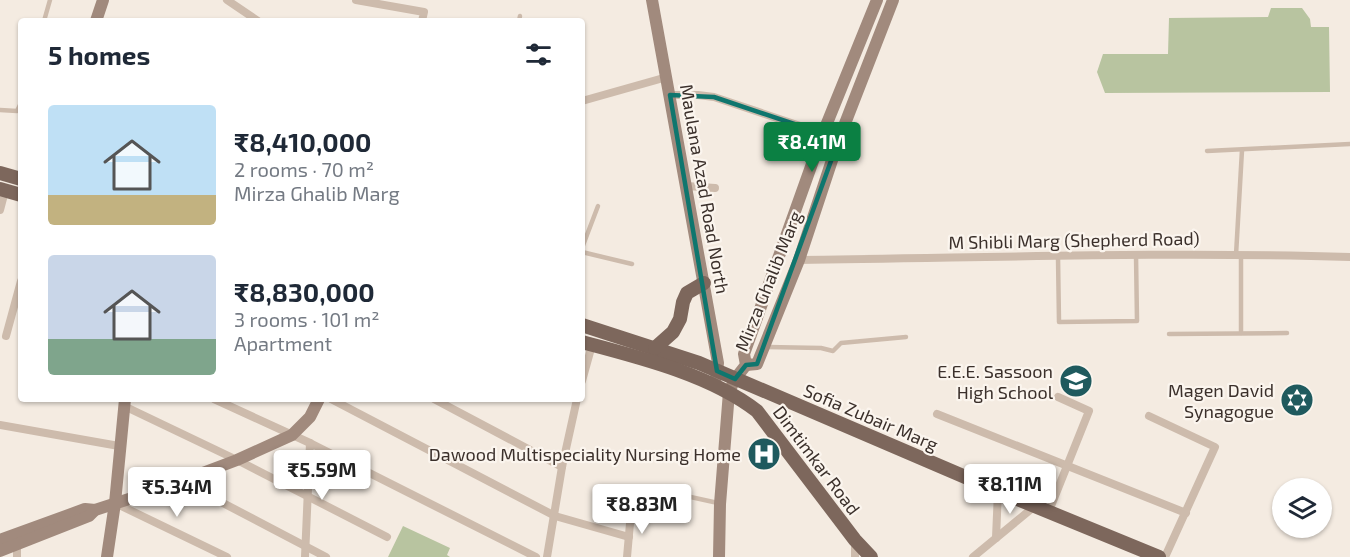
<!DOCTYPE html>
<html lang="en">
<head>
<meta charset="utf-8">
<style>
	:root { --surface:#fff; --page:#f6f6f7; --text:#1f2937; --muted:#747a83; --accent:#0b8043 }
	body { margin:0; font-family:"Exo 2",sans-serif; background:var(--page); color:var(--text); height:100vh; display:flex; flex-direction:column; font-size:22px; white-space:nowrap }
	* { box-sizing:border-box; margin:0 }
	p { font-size:20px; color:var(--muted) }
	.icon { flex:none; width:33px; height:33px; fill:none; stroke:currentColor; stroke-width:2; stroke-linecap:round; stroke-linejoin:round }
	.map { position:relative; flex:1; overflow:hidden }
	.panel { position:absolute; left:18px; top:18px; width:567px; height:384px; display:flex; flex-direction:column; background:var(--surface); border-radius:6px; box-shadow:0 2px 4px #0004 }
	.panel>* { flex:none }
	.controls { position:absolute; left:1272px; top:478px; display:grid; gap:12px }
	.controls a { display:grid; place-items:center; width:60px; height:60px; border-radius:50%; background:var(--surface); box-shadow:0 2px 4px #0004; font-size:30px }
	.price { position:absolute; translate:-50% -51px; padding:0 14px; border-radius:6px; background:#fff; color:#222; font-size:20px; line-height:39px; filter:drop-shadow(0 2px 3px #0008) }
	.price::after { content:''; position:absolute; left:50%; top:36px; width:18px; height:14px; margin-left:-9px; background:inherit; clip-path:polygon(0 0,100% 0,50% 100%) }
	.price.selected { background:var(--accent); color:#fff }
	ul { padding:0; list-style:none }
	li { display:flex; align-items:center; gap:18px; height:150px; padding:0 30px }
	li span { display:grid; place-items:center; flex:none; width:168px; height:120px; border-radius:6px; color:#555 }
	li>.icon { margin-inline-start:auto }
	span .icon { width:72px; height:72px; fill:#fffc; stroke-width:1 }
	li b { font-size:26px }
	h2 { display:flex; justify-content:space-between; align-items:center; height:72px; padding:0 30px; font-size:26px }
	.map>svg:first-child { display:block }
</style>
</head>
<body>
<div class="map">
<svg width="1350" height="557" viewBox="0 0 1350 557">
	<rect width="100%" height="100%" fill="#f4ebe1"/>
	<g fill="#b8c4a0">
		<path d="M1271,8H1302L1310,19L1311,27H1329L1330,92L1105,93L1097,72L1103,54H1168L1169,18L1268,17Z"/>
		<path d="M403,526L450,548L447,555L450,557H388Z"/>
	</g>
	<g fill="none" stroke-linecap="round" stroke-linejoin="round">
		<g stroke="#cdbbac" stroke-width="4.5">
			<path d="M44,21L50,0"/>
			<path d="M519,21L520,16"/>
			<path d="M0,110L17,111L21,103"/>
			<path d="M1207,151L1350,144"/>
			<path d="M582,248L598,206"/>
			<path d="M582,252L632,264"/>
			<path d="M1236,255L1242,150"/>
			<path d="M1058,257L1059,322L1137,321L1136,255"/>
			<path d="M1241,333V255"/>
			<path d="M1169,334L1287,333"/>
			<path d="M767,347L821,348L833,351L841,343L906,337"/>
			<path d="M645,487L718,503"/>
		</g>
		<g stroke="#cdbbac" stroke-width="8">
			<path d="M227,0L258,21"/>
			<path d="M356,0L424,12L422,21"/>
			<path d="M670,95H698L714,97L839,139"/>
			<path d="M582,101L667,77"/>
			<path d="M687,186L715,188"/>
			<path d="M0,210L5,191"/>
			<path d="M799,260C982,258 1166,251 1350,257"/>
			<path d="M6,336L21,281"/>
			<path d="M582,381L592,345"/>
			<path d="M214,399L310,443L536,557"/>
			<path d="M331,399L555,516L629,537"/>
			<path d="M434,399L562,467"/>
			<path d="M124,406L237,460L387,537"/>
			<path d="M937,414L1186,513"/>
			<path d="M1149,416L1215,447L1165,557"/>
			<path d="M0,425L119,446"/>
			<path d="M181,481L326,557"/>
			<path d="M115,503L227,557"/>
			<path d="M1049,511L1089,411L1058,397"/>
			<path d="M996,538L998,491"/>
			<path d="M17,544V557"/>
			<path d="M305,557L310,443"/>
			<path d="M547,557L562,467L577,399"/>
			<path d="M627,557L631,512"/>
			<path d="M855,557V540"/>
			<path d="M973,557L1035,506"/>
		</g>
		<g stroke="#a18a7d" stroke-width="12">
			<path d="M652,0L718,363L716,378"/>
			<path d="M96,21L103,0"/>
			<path d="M746,365L757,364L799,260L839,139L893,0"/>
			<path d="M0,540L85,509L95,510"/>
			<path d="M0,551L89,516L95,510L160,489L237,460L292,435L310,417L319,399"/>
			<path d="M107,557L115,503L125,399"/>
			<path d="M719,557L720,504L729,392L735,379L746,365L744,354L823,133L877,0"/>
		</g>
		<g stroke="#7d675c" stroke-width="14">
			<path d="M0,173L21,179"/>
			<path d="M0,189L21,195"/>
			<path d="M582,325L699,363L998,491L1159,557"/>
			<path d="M582,342C639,357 711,375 757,411L855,540L871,557"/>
			<path d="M655,348L673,332L680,319L683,302L687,293L704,283"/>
		</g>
	</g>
	<path fill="none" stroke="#0f766e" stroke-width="4.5" stroke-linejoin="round" d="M670,95L714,97L839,139L757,364L746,365L735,379L717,371Z"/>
	<defs>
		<symbol id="school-disc" viewBox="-11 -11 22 22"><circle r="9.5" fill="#1f5a5e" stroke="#fbf5ee"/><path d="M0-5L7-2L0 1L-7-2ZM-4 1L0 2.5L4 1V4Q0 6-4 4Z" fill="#fff"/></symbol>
		<symbol id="synagogue-disc" viewBox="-11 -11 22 22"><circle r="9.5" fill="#1f5a5e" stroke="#fbf5ee"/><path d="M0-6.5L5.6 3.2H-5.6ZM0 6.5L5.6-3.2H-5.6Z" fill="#fff"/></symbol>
		<symbol id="hospital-disc" viewBox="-11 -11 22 22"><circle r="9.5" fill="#1f5a5e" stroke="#fbf5ee"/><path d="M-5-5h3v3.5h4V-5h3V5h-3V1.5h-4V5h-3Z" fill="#fff"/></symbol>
	</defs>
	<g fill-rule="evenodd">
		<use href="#school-disc" x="1057" y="362" width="38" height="38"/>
		<use href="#synagogue-disc" x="1278" y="381" width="38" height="38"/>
		<use href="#hospital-disc" x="745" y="435" width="38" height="38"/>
	</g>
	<g text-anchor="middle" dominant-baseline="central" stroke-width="4.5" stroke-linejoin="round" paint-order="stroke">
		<g font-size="18" fill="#3b302b" stroke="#fbf5ee">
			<text transform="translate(705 189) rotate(80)">Maulana Azad Road North</text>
			<text transform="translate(1074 240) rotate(-1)">M Shibli Marg (Shepherd Road)</text>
			<text transform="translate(768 281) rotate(-68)">Mirza Ghalib Marg</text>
			<text transform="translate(871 417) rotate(23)">Sofia Zubair Marg</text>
			<text transform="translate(817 460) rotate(53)">Dimtimkar Road</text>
		</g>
		<g font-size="18" fill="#3b302b" stroke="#fbf5ee" text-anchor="end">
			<text x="1053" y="371">E.E.E. Sassoon<tspan x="1053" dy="21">High School</tspan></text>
			<text x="1274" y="390">Magen David<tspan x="1274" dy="21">Synagogue</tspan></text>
			<text x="741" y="454">Dawood Multispeciality Nursing Home</text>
		</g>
	</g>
</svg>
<div class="controls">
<a><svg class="icon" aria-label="layers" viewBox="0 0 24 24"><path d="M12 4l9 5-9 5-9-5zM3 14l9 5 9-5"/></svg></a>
</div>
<b class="price selected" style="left:812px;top:173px">₹8.41M</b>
<b class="price" style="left:322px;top:501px">₹5.59M</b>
<b class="price" style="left:1010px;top:515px">₹8.11M</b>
<b class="price" style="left:177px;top:518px">₹5.34M</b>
<b class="price" style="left:642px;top:535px">₹8.83M</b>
<section class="panel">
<h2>5 homes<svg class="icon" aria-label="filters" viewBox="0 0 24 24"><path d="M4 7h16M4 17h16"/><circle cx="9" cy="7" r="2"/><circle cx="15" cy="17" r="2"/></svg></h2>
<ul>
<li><span style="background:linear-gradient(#bfe0f5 75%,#c2b280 0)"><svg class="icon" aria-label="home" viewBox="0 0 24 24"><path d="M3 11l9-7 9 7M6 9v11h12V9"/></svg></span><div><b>₹8,410,000</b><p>2 rooms · 70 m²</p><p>Mirza Ghalib Marg</p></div></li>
<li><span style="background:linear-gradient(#c9d6e8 70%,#7fa58c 0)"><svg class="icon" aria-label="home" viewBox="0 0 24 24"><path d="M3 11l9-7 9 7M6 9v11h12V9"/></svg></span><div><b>₹8,830,000</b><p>3 rooms · 101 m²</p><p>Apartment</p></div></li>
</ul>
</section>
</div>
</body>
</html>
